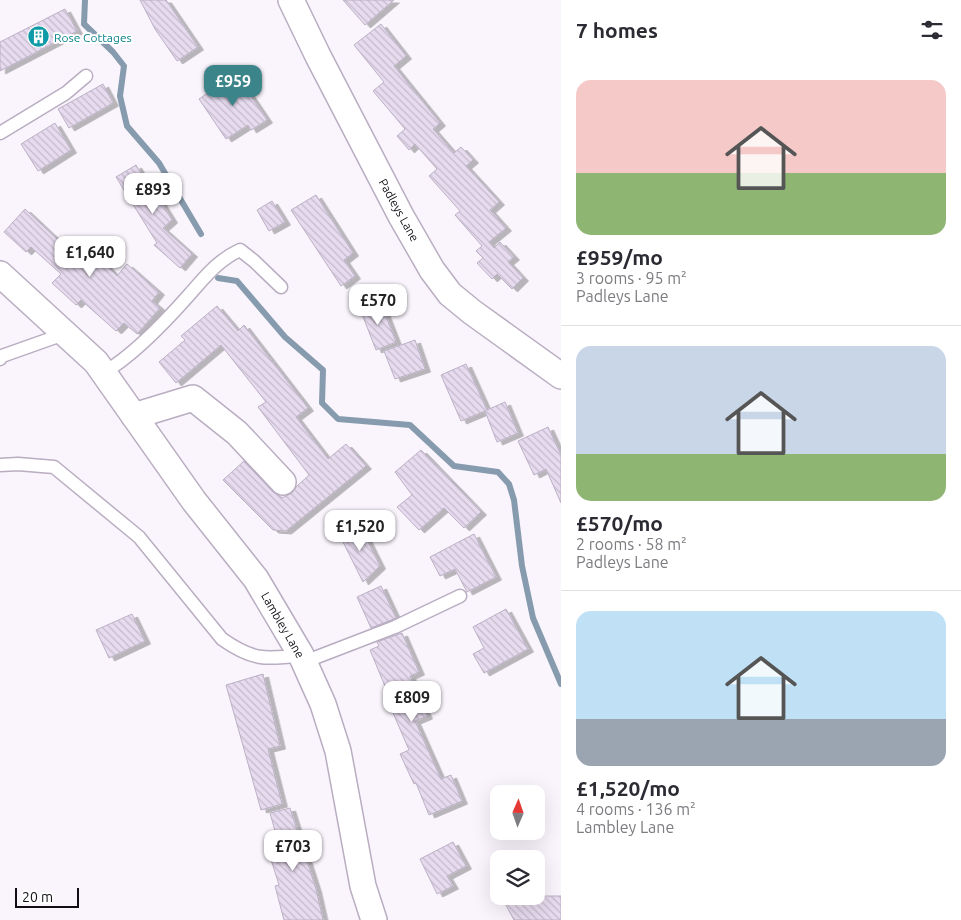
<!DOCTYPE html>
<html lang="en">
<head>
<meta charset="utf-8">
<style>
	:root { --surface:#fff; --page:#f7f7f7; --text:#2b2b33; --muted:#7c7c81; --line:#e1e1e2; --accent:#3b8489 }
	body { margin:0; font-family:Ubuntu,sans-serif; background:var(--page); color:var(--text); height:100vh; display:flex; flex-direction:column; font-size:19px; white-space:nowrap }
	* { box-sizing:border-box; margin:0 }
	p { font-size:16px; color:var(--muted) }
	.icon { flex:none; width:28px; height:28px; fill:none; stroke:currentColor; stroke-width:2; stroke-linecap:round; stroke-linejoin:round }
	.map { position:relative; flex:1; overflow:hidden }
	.drawer { display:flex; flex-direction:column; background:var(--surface); width:400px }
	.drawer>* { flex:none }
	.needle { width:32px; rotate:2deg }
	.fabs { position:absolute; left:490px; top:785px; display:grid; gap:10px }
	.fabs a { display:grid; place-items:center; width:55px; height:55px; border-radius:10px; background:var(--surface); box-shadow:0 5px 20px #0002; font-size:25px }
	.scale { position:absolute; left:15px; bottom:12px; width:64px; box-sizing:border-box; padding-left:5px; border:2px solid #110d14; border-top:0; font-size:14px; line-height:18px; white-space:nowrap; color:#110d14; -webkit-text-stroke:4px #fff; paint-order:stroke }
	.price { position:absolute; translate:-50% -42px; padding:0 11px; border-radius:10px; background:#fff; color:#222; font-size:16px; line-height:32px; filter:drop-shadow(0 1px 2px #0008) }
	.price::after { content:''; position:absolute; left:50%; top:30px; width:15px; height:11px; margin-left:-8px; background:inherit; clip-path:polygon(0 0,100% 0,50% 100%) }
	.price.on { background:var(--accent); color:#fff }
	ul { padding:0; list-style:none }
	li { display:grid; align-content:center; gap:10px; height:265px; padding:0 15px }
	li+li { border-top:1px solid var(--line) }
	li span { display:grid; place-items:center; height:155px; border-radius:15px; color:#555 }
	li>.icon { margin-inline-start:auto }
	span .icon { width:90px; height:90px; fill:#fffc; stroke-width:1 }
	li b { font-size:21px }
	h2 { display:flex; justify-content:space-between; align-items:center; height:60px; padding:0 15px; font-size:21px }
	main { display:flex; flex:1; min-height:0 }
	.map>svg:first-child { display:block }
</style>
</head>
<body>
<main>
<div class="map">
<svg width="561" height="920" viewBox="0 0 561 920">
	<defs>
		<pattern id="building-back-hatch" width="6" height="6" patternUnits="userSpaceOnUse" patternTransform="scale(1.25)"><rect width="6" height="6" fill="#e7dbef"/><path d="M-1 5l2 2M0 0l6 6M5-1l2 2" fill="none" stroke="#c5bbcc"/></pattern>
		<filter id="shadow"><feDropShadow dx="5.5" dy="3" stdDeviation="0" flood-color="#0004"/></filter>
	</defs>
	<rect width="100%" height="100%" fill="#faf5fd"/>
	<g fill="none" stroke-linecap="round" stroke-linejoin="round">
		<g stroke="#869bad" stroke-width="6">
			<path d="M85,0L84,24L113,52L124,66L120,96L127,126L159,163L201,234"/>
			<path d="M218,278L237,281L285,337L323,370L322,403L338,419L410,425L454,466L498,472L509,484L514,500L522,566L533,618L561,684"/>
		</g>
	</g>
	<g fill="url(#building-back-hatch)" stroke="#bbb0c4" filter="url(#shadow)">
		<path d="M140,0H166L198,47L177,61L155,29Z"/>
		<path d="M343,0H394L365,25Z"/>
		<path d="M65,9L77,31L0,71V42Z"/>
		<path d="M381,24L406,56L394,66L440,123L433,129L454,153L461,147L473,160L466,166L499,202L490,210L506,228L489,242L494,248L500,242L514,257L508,262L523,278L512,289L497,274L492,279L477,263L483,258L476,251L482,246L455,215L460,211L429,176L437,169L415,144L409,150L397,136L405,129L373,91L384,82L354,45Z"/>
		<path d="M236,74L267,120L251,130L248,125L226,139L199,99Z"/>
		<path d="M103,84L113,103L69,128L58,109Z"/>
		<path d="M55,123L71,150L38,171L21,144Z"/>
		<path d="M136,165L146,182L148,181L172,220L163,228L192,254L180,268L154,245L157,243L116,177Z"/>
		<path d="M316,195L353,253L344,260L355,276L341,286L291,210Z"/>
		<path d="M272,201L285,222L269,231L257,210Z"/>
		<path d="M25,209L59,241L60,239L94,268L101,260L117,276L127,264L159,292L152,301L160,308L137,334L124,323L116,331L81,300L76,305L52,283L61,274L31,247L26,252L4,232Z"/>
		<path d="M380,301L396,342L376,350L360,309Z"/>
		<path d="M217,306L238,331L244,325L308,408L296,417L328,459L346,444L366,466L286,531L273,530L223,480L244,461L273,492L282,498L292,493L297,486L309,475L258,407L266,402L221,345L176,383L159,362L185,340L181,336Z"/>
		<path d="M415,340L425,369L395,379L384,351Z"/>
		<path d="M466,364L487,410L505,402L518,433L497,442L485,411L461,421L441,375Z"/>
		<path d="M548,427L561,455V503L546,469L534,475L518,441Z"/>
		<path d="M421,450L481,512L464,528L444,508L419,530L397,507L412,495L395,472Z"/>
		<path d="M359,524L380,566L363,582L339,534Z"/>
		<path d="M474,534L496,577L467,592L455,569L440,576L430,557Z"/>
		<path d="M381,586L396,618L371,628L357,597Z"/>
		<path d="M506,609L528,649L484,673L473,654L484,648L473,627Z"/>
		<path d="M132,614L145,641L109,658L96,630Z"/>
		<path d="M402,633L419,672L410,676L427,716L415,721L441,779L451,775L462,801L429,815L416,783L414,784L400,754L409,750L384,692L387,691L370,650L379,646L377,642Z"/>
		<path d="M263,674L280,746L268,749L282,804L261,810L226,685Z"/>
		<path d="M290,808L316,889L323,920H284L275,886L279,885L269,853L280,849L270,813Z"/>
		<path d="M453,842L466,866L447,876L453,886L437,894L420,859Z"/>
		<path d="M501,896H561V920H514Z"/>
	</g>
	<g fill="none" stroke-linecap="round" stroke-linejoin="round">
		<defs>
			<g id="service">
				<path d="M0,133L66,93L86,76"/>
				<path d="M0,359L2,356L64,334"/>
				<path d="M103,373C133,356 166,321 189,295C204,278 218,260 240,250L254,261L281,287"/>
				<path d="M0,465L18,464L54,467L139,537L222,639C252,660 265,660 301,655"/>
				<path d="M304,662L395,627L460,596"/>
			</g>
			<g id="minor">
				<path d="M291,0L318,56L401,216L432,270L450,294L472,312L561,376"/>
				<path d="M0,274L96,362L194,501L256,579L301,655L323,704L338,751L363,886L374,920"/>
				<path d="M134,416L193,398L237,433L283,482"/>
			</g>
		</defs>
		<use href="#service" stroke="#b9adc1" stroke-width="15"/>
		<use href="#minor" stroke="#b9adc1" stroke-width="28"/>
		<use href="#service" stroke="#fff" stroke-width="12"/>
		<use href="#minor" stroke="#fff" stroke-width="25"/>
	</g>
	<defs>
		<symbol id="building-disc" viewBox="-11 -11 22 22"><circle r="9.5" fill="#0f9aa8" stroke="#fff"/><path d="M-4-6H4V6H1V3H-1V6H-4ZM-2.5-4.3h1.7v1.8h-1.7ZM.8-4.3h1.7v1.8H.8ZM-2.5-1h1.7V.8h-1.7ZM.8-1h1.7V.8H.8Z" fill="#fff"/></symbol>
	</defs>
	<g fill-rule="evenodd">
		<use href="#building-disc" x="26" y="24" width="25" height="25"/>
	</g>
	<g text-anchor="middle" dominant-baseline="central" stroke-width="4" stroke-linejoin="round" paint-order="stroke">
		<g font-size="12" fill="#0d838f" stroke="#fff" text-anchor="start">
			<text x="54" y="37">Rose Cottages</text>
		</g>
		<g font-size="12" fill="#110d14" stroke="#fff">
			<text transform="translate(399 210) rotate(61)">Padleys Lane</text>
			<text transform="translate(283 625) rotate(60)">Lambley Lane</text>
		</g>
	</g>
</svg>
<div class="fabs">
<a><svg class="needle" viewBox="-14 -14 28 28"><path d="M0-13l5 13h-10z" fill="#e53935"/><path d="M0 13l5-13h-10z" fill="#7c7c81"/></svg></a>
<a><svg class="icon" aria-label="layers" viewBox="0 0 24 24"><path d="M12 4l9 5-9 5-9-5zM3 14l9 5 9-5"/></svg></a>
</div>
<div class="scale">20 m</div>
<b class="price on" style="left:233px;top:107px">£959</b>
<b class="price" style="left:153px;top:215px">£893</b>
<b class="price" style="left:90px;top:278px">£1,640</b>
<b class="price" style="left:378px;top:326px">£570</b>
<b class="price" style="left:360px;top:552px">£1,520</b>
<b class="price" style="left:412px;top:723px">£809</b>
<b class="price" style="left:293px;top:872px">£703</b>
</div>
<section class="drawer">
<h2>7 homes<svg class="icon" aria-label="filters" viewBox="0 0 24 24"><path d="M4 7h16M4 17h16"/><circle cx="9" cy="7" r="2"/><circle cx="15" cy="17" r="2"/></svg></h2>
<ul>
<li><span style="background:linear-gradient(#f6c9c9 60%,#8fb573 0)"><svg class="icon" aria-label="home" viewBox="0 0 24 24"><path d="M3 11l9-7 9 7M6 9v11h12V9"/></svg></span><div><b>£959/mo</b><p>3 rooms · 95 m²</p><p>Padleys Lane</p></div></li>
<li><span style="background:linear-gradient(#c9d6e8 70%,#8fb573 0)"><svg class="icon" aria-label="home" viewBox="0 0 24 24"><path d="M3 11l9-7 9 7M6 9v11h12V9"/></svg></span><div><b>£570/mo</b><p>2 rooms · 58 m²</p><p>Padleys Lane</p></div></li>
<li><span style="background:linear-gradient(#bfe0f5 70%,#9aa5b1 0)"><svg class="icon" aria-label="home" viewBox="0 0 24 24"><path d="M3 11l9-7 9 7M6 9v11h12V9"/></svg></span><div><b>£1,520/mo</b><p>4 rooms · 136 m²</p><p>Lambley Lane</p></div></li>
</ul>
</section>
</main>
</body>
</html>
